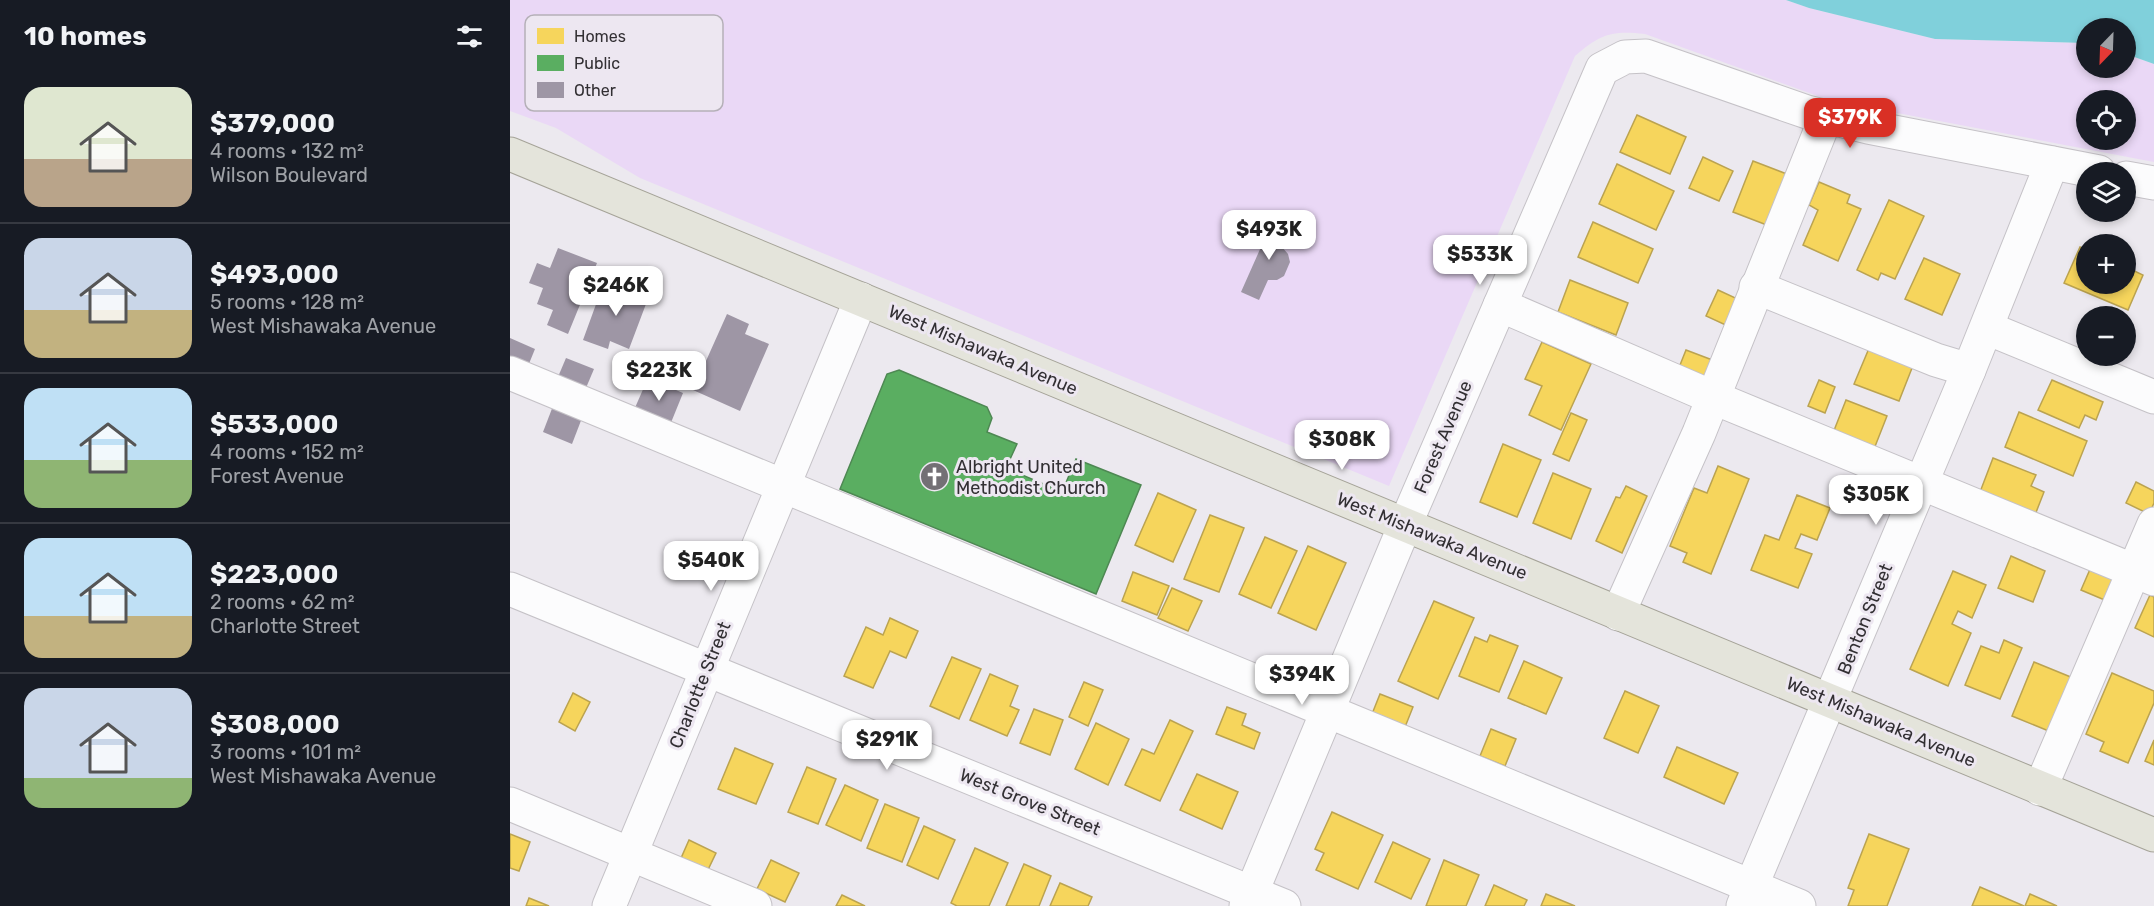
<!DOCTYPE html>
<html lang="en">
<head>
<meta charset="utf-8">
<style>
	:root { --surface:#171b24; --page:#242831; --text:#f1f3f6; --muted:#9ea1a6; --line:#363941; --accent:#d93025 }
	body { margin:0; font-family:Rubik,sans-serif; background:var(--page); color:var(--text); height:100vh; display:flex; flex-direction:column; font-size:22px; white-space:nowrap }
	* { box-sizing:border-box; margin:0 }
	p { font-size:20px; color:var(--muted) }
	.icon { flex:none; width:33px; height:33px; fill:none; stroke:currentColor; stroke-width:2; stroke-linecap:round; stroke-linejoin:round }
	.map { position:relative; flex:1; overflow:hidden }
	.side { display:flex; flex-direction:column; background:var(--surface); width:510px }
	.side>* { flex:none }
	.needle { width:39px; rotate:203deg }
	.controls { position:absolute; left:1566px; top:18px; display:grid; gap:12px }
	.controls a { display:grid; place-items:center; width:60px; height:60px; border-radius:50%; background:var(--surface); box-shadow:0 3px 9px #0003; font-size:30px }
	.price { position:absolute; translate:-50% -51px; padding:0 14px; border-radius:12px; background:#fff; color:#222; font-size:20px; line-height:39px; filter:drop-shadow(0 2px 3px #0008) }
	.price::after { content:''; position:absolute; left:50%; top:36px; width:18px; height:14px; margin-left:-9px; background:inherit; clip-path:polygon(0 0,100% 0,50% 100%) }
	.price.selected { background:var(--accent); color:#fff }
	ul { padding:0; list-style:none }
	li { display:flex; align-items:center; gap:18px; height:150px; padding:0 24px }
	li+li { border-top:2px solid var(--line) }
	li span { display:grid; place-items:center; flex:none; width:168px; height:120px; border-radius:18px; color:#555 }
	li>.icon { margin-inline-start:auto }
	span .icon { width:72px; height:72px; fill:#fffc; stroke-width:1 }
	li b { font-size:26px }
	h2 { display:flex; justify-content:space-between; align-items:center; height:72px; padding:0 24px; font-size:26px }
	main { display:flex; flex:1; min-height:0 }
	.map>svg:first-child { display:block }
</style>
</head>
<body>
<main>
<section class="side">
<h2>10 homes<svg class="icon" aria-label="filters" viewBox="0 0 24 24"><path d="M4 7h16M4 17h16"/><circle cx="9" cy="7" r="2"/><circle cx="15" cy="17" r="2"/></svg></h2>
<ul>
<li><span style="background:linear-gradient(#dfe7d0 60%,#b9a48a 0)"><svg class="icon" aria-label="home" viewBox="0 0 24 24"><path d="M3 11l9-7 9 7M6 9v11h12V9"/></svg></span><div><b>$379,000</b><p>4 rooms · 132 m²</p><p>Wilson Boulevard</p></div></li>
<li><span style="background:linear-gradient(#c9d6e8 60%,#c2b280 0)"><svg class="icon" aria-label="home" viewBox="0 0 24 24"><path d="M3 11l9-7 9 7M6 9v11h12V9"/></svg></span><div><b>$493,000</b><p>5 rooms · 128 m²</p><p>West Mishawaka Avenue</p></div></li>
<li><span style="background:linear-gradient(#bfe0f5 60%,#8fb573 0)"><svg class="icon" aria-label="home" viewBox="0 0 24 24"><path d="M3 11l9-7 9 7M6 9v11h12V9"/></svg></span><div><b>$533,000</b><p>4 rooms · 152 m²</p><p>Forest Avenue</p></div></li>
<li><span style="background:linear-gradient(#bfe0f5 65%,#c2b280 0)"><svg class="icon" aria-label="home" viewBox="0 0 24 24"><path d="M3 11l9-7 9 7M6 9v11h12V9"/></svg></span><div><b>$223,000</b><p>2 rooms · 62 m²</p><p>Charlotte Street</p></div></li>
<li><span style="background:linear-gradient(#c9d6e8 75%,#8fb573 0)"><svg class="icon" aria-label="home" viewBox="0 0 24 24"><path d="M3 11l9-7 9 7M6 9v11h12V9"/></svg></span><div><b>$308,000</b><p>3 rooms · 101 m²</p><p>West Mishawaka Avenue</p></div></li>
</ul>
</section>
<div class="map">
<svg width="1644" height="906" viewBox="0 0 1644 906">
	<rect width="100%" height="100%" fill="#ece9ef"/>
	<path fill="#ead8f6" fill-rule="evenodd" d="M0,0H1276L1299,8L1425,39L1576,43V68H1616V54L1644,64V162L1319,100L1135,34C1102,30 1090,34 1065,56L879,486L130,178L46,128L0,111ZM1576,100H1616V140H1576Z"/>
	<path fill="#80d0db" d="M1276,0H1644V64L1616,54V28H1576V43L1425,39L1299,8Z"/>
	<g fill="#f6d55c" stroke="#bba350" stroke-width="1.5">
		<path d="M1127,115L1176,137L1160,174L1110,152Z"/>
		<path d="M1193,157L1223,171L1209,201L1179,188Z"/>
		<path d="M1243,161L1282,176L1262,227L1223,212Z"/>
		<path d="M1107,164L1164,191L1146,230L1089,204Z"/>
		<path d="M1309,182L1340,195L1337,203L1351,209L1328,261L1293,245L1308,210L1299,205Z"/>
		<path d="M1379,200L1414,216L1385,279L1371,273L1368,280L1347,270Z"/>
		<path d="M1083,222L1143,249L1128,283L1068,257Z"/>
		<path d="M1570,247L1576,250V284H1616V267L1633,275L1618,310L1554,283Z"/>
		<path d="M1414,258L1450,274L1432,315L1395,299Z"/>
		<path d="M1060,280L1118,303L1106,335L1048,312Z"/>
		<path d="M1208,290L1232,301L1220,327L1196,316Z"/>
		<path d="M1032,342L1081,364L1051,430L1019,415L1032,386L1015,379Z"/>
		<path d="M1360,346L1404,363L1389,401L1344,384Z"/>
		<path d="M1176,350L1205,361L1195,387L1166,375Z"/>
		<path d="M1309,380L1325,387L1315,413L1298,406Z"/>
		<path d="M1542,380L1593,402L1586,420L1575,415L1569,428L1528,410Z"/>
		<path d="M1336,400L1377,416L1364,449L1323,433Z"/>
		<path d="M1509,412L1577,441L1563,476L1495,447Z"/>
		<path d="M1061,413L1077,420L1059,461L1043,454Z"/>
		<path d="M993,444L1031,460L1007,517L970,502Z"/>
		<path d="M1483,458L1526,475L1521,486L1534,492L1525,515L1470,492Z"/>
		<path d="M1208,466L1239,479L1201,574L1173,562L1177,553L1160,546L1184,488L1197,493Z"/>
		<path d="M1043,473L1081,489L1061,539L1023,523Z"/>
		<path d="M1626,482L1644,491V503L1639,514L1616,503Z"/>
		<path d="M1116,486L1137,496L1112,553L1086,541L1106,497L1110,498Z"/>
		<path d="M648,493L686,510L663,562L625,545Z"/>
		<path d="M1287,495L1320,508L1307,540L1291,534L1285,548L1302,554L1288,588L1241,570L1255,535L1269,540Z"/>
		<path d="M700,515L734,528L709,592L674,579Z"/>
		<path d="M755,537L787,551L761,608L729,594Z"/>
		<path d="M798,546L836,563L806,630L768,613Z"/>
		<path d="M1501,556L1535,571L1523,602L1488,588Z"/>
		<path d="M1581,567L1607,578L1597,601L1571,590Z"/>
		<path d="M1443,571L1476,585L1462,618L1448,611L1442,624L1461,633L1438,686L1400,669Z"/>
		<path d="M623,572L659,586L647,615L612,601Z"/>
		<path d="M662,588L692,601L678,631L648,618Z"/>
		<path d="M1640,595L1644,597V637L1625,628Z"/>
		<path d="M924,601L964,618L928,699L888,681Z"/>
		<path d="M380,618L408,631L396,658L380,651L363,688L334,676L356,627L373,635Z"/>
		<path d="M980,635L1008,646L989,692L949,676L965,637L977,642Z"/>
		<path d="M1494,640L1512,648L1490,699L1455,685L1471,646L1489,653Z"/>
		<path d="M442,657L471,669L449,719L420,706Z"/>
		<path d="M1014,661L1052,678L1036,714L998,698Z"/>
		<path d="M1524,662L1568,680L1546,734L1502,716Z"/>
		<path d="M1602,673L1644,691V703L1618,763L1590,751L1594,742L1576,734Z"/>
		<path d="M480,674L508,686L500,706L509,710L497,736L460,720Z"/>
		<path d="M574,682L593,690L578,726L559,717Z"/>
		<path d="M1115,691L1149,706L1128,753L1094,738Z"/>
		<path d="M63,693L80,702L65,731L49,722Z"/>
		<path d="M870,694L903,707L893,732L860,719Z"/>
		<path d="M717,707L736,714L732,725L750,733L744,749L706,734Z"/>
		<path d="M524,709L553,720L540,755L510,743Z"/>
		<path d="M660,720L683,731L650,801L615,785L632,749L644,754Z"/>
		<path d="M586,723L619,739L598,785L565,769Z"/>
		<path d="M981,729L1006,739L995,766L970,756Z"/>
		<path d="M1644,740V765L1635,761Z"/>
		<path d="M1167,747L1228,773L1214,804L1154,777Z"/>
		<path d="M225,748L263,764L246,804L208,789Z"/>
		<path d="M297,767L326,779L308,824L278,812Z"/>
		<path d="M687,774L728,792L712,829L670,810Z"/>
		<path d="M335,785L368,800L351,841L316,825Z"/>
		<path d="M375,804L409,818L392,862L357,848Z"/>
		<path d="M822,812L873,835L848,889L806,870L814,853L805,849Z"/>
		<path d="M414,826L445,840L428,879L397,865Z"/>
		<path d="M0,834L20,842L9,871L0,868Z"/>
		<path d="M1359,834L1399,849L1377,906H1338L1344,890L1338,888Z"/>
		<path d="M179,840L206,853L194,878L168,865Z"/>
		<path d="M883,842L920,859L901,899L865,882Z"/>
		<path d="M465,848L498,863L479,906H447L441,903Z"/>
		<path d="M261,860L289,873L275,902L247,889Z"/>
		<path d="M934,860L969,875L956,906H916Z"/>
		<path d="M514,864L541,876L529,906H496Z"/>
		<path d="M550,883L582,897L578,906H540Z"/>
		<path d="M984,885L1017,900L1014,906H975Z"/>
		<path d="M1470,887L1514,906H1462Z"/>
		<path d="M1036,894L1065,906H1031Z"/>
		<path d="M1520,894L1547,906H1515Z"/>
		<path d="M332,895L355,906H326Z"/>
		<path d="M19,898L39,906H16Z"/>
	</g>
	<path fill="#5aae61" stroke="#4e8853" stroke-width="1.5" d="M389,370L477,407L482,418L477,432L507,444L496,468L552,492L566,459L631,485L586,594L330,489L377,374Z"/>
	<g fill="#9e96a5">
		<path d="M763,220L781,227L772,247L778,254L780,262L774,276L767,280H758L749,300L731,292Z"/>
		<path d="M48,248L87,263L58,334L37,325L43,310L27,304L33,288L19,283L27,263L40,268Z"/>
		<path d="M93,285L111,292L114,287L139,296L119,349L100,341L98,349L73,340Z"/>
		<path d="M217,314L239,324L235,334L259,344L230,411L183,390Z"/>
		<path d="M0,338L25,349L16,371L0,364Z"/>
		<path d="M56,358L84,369L73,395L45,384Z"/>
		<path d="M138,378L173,393L160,425L124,410Z"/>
		<path d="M43,406L72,418L62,444L33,432Z"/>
	</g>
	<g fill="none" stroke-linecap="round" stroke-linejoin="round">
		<defs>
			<g id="minor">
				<path d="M1616,178L1644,183"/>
				<path d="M1246,287L1426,360L1459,370"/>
				<path d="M990,305L1202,397L1644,579"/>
				<path d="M1477,328L1644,397"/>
				<path d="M0,373L1289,906"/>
				<path d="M0,589L774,906"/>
				<path d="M1108,614L1189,433L1316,117"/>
				<path d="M1530,789L1644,524"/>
				<path d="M0,804L245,906"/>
				<path d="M99,906L351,299"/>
				<path d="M736,906L895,525L1092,69L1115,57L1136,56L1297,112L1358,127L1589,172"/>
				<path d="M1233,906L1459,370L1542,163"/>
			</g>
			<path id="major" d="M0,154L1644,835"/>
		</defs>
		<use href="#minor" stroke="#c5c2c7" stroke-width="35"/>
		<use href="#major" stroke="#a5a398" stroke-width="35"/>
		<use href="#minor" stroke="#fcfcfd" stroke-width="33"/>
		<use href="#major" stroke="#e4e4db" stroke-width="33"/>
	</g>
	<defs>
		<symbol id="church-disc" viewBox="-11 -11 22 22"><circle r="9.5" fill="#737075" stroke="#ede7f1"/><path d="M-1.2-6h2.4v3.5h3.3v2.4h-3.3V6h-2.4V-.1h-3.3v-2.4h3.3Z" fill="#fff"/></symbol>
	</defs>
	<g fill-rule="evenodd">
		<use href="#church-disc" x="408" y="460" width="33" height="33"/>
	</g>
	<g text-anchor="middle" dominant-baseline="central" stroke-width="6" stroke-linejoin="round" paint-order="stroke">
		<g font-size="18" fill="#322f33" stroke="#ede7f1">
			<text transform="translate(473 350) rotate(23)">West Mishawaka Avenue</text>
			<text transform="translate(933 437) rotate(-67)">Forest Avenue</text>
			<text transform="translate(922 536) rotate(22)">West Mishawaka Avenue</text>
			<text transform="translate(1355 619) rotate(-68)">Benton Street</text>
			<text transform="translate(190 685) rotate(-68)">Charlotte Street</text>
			<text transform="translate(1371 722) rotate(23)">West Mishawaka Avenue</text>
			<text transform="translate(520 802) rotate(22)">West Grove Street</text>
		</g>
		<g font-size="18" fill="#322f33" stroke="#ede7f1" text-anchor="start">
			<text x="446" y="467">Albright United<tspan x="446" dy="21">Methodist Church</tspan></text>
		</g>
	</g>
	<rect x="15" y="15" width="198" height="96" rx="9" fill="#ede7f1" stroke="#b5b0b8" stroke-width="1.5"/>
	<rect x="27" y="28" width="27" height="16" fill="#f6d55c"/>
	<rect x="27" y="55" width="27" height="16" fill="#5aae61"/>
	<rect x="27" y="82" width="27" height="16" fill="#9e96a5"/>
	<g font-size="16" fill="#322f33">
		<text x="64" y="42">Homes</text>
		<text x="64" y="69">Public</text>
		<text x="64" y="96">Other</text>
	</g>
</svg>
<div class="controls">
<a><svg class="needle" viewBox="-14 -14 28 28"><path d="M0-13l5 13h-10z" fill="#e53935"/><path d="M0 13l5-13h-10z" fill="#9ea1a6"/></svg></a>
<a><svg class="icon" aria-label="locate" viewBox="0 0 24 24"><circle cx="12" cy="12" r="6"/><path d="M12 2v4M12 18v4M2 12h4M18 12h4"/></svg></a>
<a><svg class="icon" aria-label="layers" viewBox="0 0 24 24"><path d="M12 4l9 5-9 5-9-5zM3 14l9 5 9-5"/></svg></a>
<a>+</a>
<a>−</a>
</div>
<b class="price selected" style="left:1340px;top:149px">$379K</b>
<b class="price" style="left:759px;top:261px">$493K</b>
<b class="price" style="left:970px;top:286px">$533K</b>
<b class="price" style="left:106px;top:317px">$246K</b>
<b class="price" style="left:149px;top:402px">$223K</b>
<b class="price" style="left:832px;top:471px">$308K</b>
<b class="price" style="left:1366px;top:526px">$305K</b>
<b class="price" style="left:201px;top:592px">$540K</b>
<b class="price" style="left:792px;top:706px">$394K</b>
<b class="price" style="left:377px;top:771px">$291K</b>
</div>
</main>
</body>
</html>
